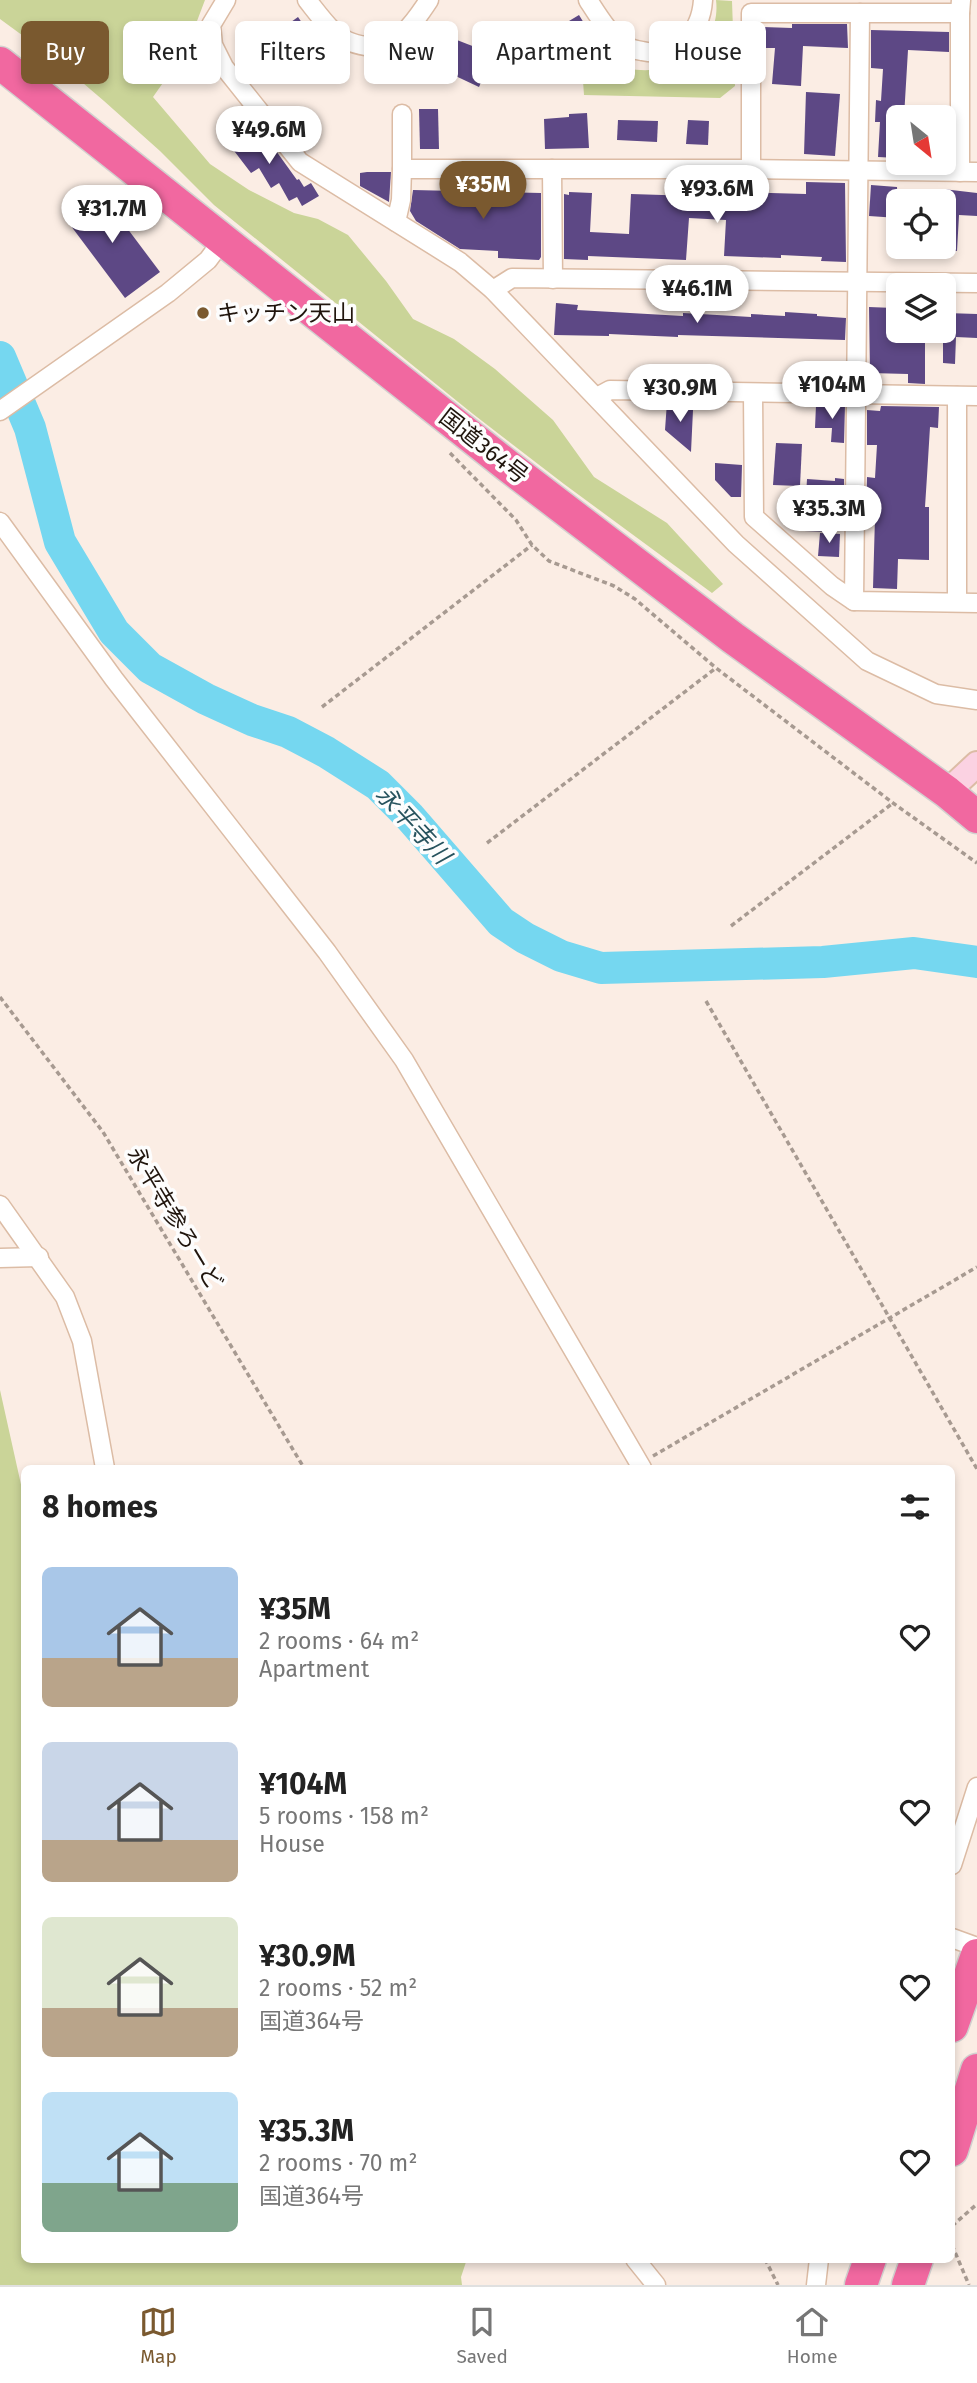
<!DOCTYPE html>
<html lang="en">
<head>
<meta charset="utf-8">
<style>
	:root { --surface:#fff; --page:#f6f6f6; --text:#222; --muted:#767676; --line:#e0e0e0; --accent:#7a592f }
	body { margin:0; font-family:"Fira Sans","Noto Sans JP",sans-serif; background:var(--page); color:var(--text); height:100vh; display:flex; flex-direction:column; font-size:26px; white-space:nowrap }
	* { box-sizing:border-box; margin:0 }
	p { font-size:23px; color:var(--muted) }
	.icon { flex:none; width:38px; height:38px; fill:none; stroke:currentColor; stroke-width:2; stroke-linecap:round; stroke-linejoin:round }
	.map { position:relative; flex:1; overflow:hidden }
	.sheet { position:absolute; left:21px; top:1465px; width:934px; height:798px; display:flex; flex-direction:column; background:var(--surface); border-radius:10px; box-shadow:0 4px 10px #0003 }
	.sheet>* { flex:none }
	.hud { position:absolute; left:21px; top:21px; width:936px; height:63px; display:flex; gap:14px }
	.needle { width:46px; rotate:150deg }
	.fabs { position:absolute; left:886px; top:105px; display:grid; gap:14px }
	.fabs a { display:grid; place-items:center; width:70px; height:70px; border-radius:10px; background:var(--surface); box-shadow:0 4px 10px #0003; font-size:35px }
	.price { position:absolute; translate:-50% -60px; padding:0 16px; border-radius:24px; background:#fff; color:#222; font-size:23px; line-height:46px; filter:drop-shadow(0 2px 4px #0008) }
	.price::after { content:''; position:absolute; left:50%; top:42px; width:21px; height:16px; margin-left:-10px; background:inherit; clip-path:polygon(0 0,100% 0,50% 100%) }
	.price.active { background:var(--accent); color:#fff }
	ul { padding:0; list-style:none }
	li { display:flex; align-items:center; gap:21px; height:175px; padding:0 21px }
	li span { display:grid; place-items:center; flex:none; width:196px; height:140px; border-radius:10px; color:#555 }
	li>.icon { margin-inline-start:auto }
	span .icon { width:84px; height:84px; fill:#fffc; stroke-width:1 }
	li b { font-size:30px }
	h2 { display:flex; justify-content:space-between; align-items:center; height:84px; padding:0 21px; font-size:30px }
	.tag { padding:0 24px; border-radius:10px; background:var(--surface); box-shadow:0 4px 10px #0003; font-size:24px; line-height:63px }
	.tag.active { background:var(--accent); color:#fff }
	.tab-bar { display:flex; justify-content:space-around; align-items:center; height:98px; border-top:2px solid var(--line); background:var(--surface); font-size:19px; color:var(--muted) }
	.tab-bar a { display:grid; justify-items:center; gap:4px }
	.tab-bar .active { color:var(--accent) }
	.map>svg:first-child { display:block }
</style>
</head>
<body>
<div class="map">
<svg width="977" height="2285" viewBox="0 0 977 2285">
	<rect width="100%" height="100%" fill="#fbede4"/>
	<g fill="#cad498">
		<path d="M0,0H205L186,50L153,97L210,164L249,190L294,213L318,219L348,235L386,281L413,319L454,339L495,369L553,420L594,477L667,523L723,584L712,593L564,484L473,414L214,205L160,151L104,101L56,60L0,19Z"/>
		<path d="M716,0L732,1L735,86L720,98L584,95L582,67L592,47C598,51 604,57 610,61C655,87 723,55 716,0Z"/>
		<path d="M0,1390L24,1498V2259H467L461,2277L462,2285H0Z"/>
	</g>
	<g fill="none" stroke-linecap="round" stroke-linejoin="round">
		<path stroke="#75d7f0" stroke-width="32" d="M0,357L30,428L60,542L114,632L150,668L206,699L252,720L288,732L326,752L378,785L409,816L501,922L525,938L561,956L601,968L823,962L914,953L977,962"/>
	</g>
	<g fill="#5d4885">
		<path d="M579,15L587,28L575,36L572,43L549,33Z"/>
		<path d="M298,17L316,43L295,58L277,32Z"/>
		<path d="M792,24H847L848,48L803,46L801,86L772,84L775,48H762L763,27L792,28Z"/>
		<path d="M871,30L949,32V52L908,50L904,117H898V158L878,157L880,122H875L876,100L881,101L883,69L871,68Z"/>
		<path d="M444,35L493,54L479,87L432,65Z"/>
		<path d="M321,52L338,59L328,82L311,75Z"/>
		<path d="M806,92L840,94L835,156L804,154Z"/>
		<path d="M419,109H438L439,149H420Z"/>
		<path d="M587,113L589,148L545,149L544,119L569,117V114Z"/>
		<path d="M618,120L658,121L657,142L617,140Z"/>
		<path d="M688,120L709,121L708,145L686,144Z"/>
		<path d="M236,125L253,147L266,137L297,180L299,179L304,187L311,183L319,196L302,206L297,197L289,201L279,183L271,188L259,168L251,173L222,135Z"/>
		<path d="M367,172H391L389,202L360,186V173Z"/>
		<path d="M806,182L845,183L846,262L821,261L822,257L781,255V258L724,256L726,220L689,218L686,260L588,256V260L564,259V194L569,195V192L592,193L590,232L629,234L631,194L694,196V191L806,194Z"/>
		<path d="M871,185L897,187L898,218L869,216Z"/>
		<path d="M943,189L977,193V216L959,215L957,251L943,250Z"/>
		<path d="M413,190L541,193V257L539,260L498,258V251L460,249L416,221L410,211Z"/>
		<path d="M100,192L160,272L125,298L65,218Z"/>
		<path d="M556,303L578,305L577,310L683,316V313L751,317V314L785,316V312L817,314V316L846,318L845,340L678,335V337L609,334V336L554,335Z"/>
		<path d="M869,307L894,308V315H898V331H925V384L908,383V374L870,373Z"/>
		<path d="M946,313L977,314V338L956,337L955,364L943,363V315Z"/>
		<path d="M667,402L681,403V409L693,410L691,452L665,430Z"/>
		<path d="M816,405H845L844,443L831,442L832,428H815Z"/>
		<path d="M881,406L939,407L938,428L930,427L927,476L925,507H929V560L898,559L897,589L873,588L875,517H866L867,477L875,478L877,445H867V410L880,411Z"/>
		<path d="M776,443L802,444L800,486L773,485Z"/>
		<path d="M715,463L742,465L741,497H731L715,480Z"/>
		<path d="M835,478L844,479V497H834L832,532L804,531L807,479L835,481Z"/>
		<path d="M820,533L840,534L839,557L818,556Z"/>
	</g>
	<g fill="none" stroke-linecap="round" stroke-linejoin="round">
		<defs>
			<g id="street">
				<path d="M226,0L211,25L213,45L224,67L300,162L460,262L493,290L736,544L867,661L936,694L977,700"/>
				<path d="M307,0C315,10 323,21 332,30C342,40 352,44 366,46C397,49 414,23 429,0"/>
				<path d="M588,0C599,17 609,34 626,46C631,49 636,50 642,51C676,59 701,33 703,0"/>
				<path d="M860,13L854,601L977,603"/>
				<path d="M402,114V169"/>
				<path d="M552,169L553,279"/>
				<path d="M751,169V13H960L961,0"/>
				<path d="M960,172V13"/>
				<path d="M396,222L401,200L402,169H751L977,172"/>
				<path d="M493,290L512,278L977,283"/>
				<path d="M753,393L754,517L832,586L854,601"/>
				<path d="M597,397L610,390L977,396"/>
				<path d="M0,411L168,293L208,260L222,241"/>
				<path d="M0,522L114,679L327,952L404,1060L642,1468"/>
				<path d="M957,602V396"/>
				<path d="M0,1205L65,1297L82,1341L105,1468"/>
				<path d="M0,1258L39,1257"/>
				<path d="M952,1865L977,1787"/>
				<path d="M952,1938L977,1947"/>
				<path d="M635,2259L656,2285"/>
				<path d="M816,2285L819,2259"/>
			</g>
			<path id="secondary" d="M947,792L977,764"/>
			<g id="highway">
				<path d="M0,63L508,466L733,638L947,792L977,817"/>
				<path d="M952,2026L977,1955"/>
				<path d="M952,2150L977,2070"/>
				<path d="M861,2285L870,2259"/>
				<path d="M908,2285L917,2259"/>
			</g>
		</defs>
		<use href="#street" stroke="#dcbca5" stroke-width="21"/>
		<use href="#secondary" stroke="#dcbca5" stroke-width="28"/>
		<use href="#highway" stroke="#d2d0cf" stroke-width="35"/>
		<g stroke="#a79a91" stroke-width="3.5" stroke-dasharray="5 3.5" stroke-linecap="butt">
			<path d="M450,453L516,520L532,545L549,561L614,586L635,599L716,668L893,803L977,863"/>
			<path d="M322,707L532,545"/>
			<path d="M487,843L716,668"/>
			<path d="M731,926L893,803"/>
			<path d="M0,997L103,1132L304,1468"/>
			<path d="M706,1001L977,1469"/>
			<path d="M653,1456L977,1267"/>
			<path d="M952,2226L977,2204"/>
			<path d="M952,2245L969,2285"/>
			<path d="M765,2259L778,2285"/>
		</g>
		<use href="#street" stroke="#fff" stroke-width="18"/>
		<use href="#secondary" stroke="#fbd2e2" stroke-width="24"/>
		<use href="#highway" stroke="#f168a0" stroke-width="32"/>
	</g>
	<circle fill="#7a592f" stroke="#fdfdfd" stroke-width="2.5" cx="203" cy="313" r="7"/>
	<g text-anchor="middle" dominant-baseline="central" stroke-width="7" stroke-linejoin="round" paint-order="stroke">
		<g font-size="23" fill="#20150d" stroke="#fdfdfd" text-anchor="start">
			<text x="217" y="313">キッチン天山</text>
		</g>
		<g font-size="23" fill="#20150d" stroke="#fdfdfd">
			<text transform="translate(484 446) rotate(38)">国道364号</text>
			<text transform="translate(175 1218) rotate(59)">永平寺参ろーど</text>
		</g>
		<g font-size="24" font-style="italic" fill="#27535e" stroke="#fdfdfd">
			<text transform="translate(413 825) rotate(47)">永平寺川</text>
		</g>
	</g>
</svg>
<div class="fabs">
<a><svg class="needle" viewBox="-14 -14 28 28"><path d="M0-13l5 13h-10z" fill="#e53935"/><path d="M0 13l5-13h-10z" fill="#767676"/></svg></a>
<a><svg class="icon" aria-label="locate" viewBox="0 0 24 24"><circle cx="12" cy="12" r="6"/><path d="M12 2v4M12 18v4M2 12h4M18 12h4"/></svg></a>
<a><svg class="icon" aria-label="layers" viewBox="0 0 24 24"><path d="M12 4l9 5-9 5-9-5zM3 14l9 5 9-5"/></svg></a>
</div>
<b class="price" style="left:269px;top:166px">¥49.6M</b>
<b class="price active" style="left:483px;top:221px">¥35M</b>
<b class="price" style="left:717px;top:225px">¥93.6M</b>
<b class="price" style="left:112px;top:245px">¥31.7M</b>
<b class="price" style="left:697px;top:325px">¥46.1M</b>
<b class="price" style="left:832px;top:421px">¥104M</b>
<b class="price" style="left:680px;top:424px">¥30.9M</b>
<b class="price" style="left:829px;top:545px">¥35.3M</b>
<div class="hud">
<a class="tag active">Buy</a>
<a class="tag">Rent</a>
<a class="tag">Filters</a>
<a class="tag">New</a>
<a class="tag">Apartment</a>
<a class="tag">House</a>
</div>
<section class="sheet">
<h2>8 homes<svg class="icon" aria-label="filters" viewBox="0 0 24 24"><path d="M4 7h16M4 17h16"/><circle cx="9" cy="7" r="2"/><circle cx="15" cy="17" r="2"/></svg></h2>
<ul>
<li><span style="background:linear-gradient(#a9c7e8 65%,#b9a48a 0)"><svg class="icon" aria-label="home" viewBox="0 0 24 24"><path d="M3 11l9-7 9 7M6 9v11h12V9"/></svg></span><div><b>¥35M</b><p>2 rooms · 64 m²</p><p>Apartment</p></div><svg class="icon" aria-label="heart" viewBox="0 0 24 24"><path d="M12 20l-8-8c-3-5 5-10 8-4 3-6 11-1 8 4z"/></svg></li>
<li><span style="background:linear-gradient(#c9d6e8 70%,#b9a48a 0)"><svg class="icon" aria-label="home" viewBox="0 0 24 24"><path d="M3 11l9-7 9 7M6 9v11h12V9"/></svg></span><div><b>¥104M</b><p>5 rooms · 158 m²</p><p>House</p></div><svg class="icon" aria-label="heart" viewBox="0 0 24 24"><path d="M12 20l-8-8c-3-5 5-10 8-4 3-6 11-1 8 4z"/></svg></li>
<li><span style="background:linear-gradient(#dfe7d0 65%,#b9a48a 0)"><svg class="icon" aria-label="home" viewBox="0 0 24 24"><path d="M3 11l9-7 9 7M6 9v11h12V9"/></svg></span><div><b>¥30.9M</b><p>2 rooms · 52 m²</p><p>国道364号</p></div><svg class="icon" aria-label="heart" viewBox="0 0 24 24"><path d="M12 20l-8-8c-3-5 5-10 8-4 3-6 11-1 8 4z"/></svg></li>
<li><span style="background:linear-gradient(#bfe0f5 65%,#7fa58c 0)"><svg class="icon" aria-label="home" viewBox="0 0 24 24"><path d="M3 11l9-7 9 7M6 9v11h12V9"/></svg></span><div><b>¥35.3M</b><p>2 rooms · 70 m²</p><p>国道364号</p></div><svg class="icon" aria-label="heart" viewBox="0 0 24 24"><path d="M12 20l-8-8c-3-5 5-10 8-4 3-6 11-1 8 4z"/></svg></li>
</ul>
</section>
</div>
<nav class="tab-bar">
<a class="active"><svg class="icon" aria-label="map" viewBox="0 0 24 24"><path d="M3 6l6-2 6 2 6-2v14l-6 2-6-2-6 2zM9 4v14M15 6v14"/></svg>Map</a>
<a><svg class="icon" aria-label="saved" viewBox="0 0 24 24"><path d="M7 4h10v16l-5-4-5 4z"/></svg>Saved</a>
<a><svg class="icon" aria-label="home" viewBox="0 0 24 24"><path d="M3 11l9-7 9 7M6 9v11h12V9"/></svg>Home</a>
</nav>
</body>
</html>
